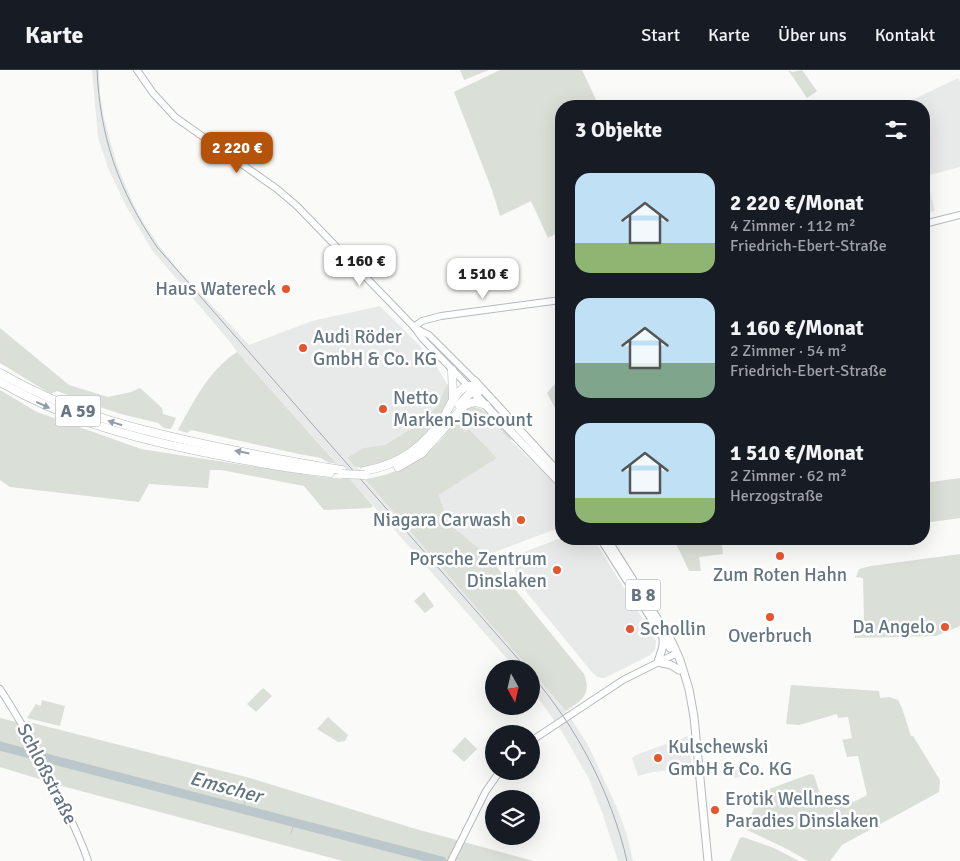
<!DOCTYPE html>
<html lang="de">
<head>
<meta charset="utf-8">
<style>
	:root { --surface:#171b24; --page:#242831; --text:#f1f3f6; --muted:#9ea1a6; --line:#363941; --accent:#b45309 }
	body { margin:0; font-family:Signika,sans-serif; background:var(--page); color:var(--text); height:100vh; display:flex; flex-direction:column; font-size:19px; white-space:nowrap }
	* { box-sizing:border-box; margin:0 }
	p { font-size:16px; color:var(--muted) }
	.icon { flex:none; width:28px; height:28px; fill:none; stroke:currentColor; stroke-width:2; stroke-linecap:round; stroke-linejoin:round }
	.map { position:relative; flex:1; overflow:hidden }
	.panel { position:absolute; left:555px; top:30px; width:375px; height:445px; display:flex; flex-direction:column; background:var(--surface); border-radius:20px; box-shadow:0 5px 20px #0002 }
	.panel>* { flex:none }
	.needle { width:32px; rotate:172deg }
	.fabs { position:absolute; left:485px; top:590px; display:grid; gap:10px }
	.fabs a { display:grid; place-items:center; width:55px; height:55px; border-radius:50%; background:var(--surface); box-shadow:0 5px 20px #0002; font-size:25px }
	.price { position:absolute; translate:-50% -42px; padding:0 11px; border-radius:10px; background:#fff; color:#222; font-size:16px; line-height:32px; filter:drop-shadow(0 1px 2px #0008) }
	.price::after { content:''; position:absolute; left:50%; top:30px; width:15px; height:11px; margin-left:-8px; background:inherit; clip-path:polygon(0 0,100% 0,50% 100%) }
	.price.current { background:var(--accent); color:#fff }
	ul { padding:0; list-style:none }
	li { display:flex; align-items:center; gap:15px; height:125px; padding:0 20px }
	li span { display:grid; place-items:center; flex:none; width:140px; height:100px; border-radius:15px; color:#555 }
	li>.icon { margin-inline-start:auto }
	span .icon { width:60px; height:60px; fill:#fffc; stroke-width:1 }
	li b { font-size:21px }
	h2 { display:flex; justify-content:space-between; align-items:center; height:60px; padding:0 20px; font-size:21px }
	header { display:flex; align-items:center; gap:30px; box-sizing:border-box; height:70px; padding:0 25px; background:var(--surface); border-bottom:1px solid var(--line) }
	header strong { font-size:24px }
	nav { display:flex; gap:28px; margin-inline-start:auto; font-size:18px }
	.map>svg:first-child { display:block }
</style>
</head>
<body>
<header>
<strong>Karte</strong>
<nav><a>Start</a><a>Karte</a><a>Über uns</a><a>Kontakt</a></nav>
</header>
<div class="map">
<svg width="960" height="791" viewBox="0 0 960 791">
	<rect width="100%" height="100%" fill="#fafaf8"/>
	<g fill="#e8e9e9">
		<path d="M92,0H99L100,23L104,48L117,95L133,133L142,150L160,177L177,198L249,275L312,251L380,236L431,287L447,314L437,337L417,355L385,375L348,387L530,599H516L316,370L237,282L230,272L152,180L126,136L108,98L98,68Z"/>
		<path d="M958,8L960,12V97L926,106L935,141L924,144V36H900Z"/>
		<path d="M471,341L480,342L484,344L554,413L561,423V457L487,485L448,453L439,425L497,388L469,359L465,362L459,353Z"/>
		<path d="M561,468L594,469L656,571L655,580L650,585L605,608L597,607L591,601L519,513L511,487Z"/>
		<path d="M531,601L566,641L588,675L617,738L627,765L633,791H618L602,742L589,709L561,660L531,618Z"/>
		<path d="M688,666L692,698L653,702L638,706L632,688L636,685Z"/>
		<path d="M755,695L762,698L757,708L749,705L734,708L733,700Z"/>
	</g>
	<g fill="#dadfd7">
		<path d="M460,0H489L464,10Z"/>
		<path d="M500,0H582L599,36H561V139L559,141L561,146V161L548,168L531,131L500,146L492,120L454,22Z"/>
		<path d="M788,0L792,2L802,0L817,21L807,28Z"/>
		<path d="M0,258L69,315L108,327L131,322L140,318L162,338L163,344L176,348L171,359L164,358L158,353L121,344L97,336L57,321L51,324L0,293Z"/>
		<path d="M237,282L337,394L327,392L321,388L299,384L191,360L187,363L178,360C194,331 208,301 237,282Z"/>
		<path d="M561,307V349L547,323Z"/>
		<path d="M447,314L452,316C453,337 426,368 410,380C399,388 387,393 374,396C368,397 361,399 355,396C352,394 349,389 348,387L365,378L385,375L417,355L437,337Z"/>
		<path d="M0,320L37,342L141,379L321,407L350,409L373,436L370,438L324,440L304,416L221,400H210L208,418L149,414L139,432L10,417L0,410Z"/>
		<path d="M470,336L481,339L487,343L512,369L510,370L484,344L480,342L471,341L459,353L465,362L469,359L497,388L439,425L448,453L487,485L584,604C592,625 582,630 566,641L365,409C395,405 423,391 443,367C451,357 458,343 470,336Z"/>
		<path d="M960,408V448L924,453V413Z"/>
		<path d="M674,469H721L723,484L699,487L701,501H689Z"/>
		<path d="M960,484V556L936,566L855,568L853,549H864L863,508L856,507L859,499L871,496Z"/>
		<path d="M424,522L434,536L425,543L414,531Z"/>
		<path d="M791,615L879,621L880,628L889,627L898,630L902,638L911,666H913L940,710L939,722L842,775L830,791H808L787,779L745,759L761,722L810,704L814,705C817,713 819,725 825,731C836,742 856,731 867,725L858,686L847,687L843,672L842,670L852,668L848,647L838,648L837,644L799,655L786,654Z"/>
		<path d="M263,618L272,626L256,642L247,634Z"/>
		<path d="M42,630L65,636L60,656L27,648L36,634L41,636Z"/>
		<path d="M328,647L348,665L345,671L338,672L317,659Z"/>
		<path d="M0,648L16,652L21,650L250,708L416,759L534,791H343L62,716L0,697Z"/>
		<path d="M465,667L477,679L464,692L452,681Z"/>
		<path d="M743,767L774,778L799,791H730L740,768Z"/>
	</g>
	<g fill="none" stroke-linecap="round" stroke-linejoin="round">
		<g stroke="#bbc7cb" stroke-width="1">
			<path d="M243,739L246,728"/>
			<path d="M291,764L294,752"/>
		</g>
		<path stroke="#bbc7cb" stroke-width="9" d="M0,676L442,791"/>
		<defs>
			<g id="secondary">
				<path d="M137,0L153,23L175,47L277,119L297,136L414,257L422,268L470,318"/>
				<path d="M924,154L960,145"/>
				<path d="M414,257L422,251L441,246L561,230"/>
				<path d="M417,259L429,265L475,311"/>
				<path d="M0,619C23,654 42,690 60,727C70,748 81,769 88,791"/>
				<path d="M531,671L623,610L677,583"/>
				<path d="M451,791L486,721L500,701"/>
			</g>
			<g id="primary">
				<path d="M475,311L472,321L561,414"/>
				<path d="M475,311L561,405"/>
				<path d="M601,469L670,578"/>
				<path d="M607,469L672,572L680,590L689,619L694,647L708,791"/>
				<path d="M663,569V576L658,592L671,595L679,600"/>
			</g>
			<g id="highway">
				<path d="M452,300L453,328"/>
				<path d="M0,303C72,345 141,361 222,378C262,386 302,394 342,400"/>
				<path d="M0,312C62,348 128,367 198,381C241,390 285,398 330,403"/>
				<path d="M459,335L472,321"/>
				<path d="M398,397L422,383L465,335L475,332L486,335"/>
				<path d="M364,401C400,395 425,376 445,345C450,336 454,325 462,319C469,314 473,316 479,321"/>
			</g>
		</defs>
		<use href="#secondary" stroke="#b3babf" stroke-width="8"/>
		<use href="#primary" stroke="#b5babe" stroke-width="9"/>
		<use href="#highway" stroke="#b4b9bd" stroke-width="9"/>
		<use href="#secondary" stroke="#fff" stroke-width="6"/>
		<use href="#primary" stroke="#fff" stroke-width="7"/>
		<use href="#highway" stroke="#fff" stroke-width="8"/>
		<g stroke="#a2aab0" stroke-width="1">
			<path d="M97,0C100,68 119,121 157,177L527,599"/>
			<path d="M531,604C577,658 611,722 627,791"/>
		</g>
		<defs>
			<path id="highway-bridge" d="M342,404L365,405"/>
		</defs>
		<use href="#highway-bridge" stroke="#b4b9bd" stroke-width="9" stroke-linecap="butt"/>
		<use href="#highway-bridge" stroke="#fff" stroke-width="8"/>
	</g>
	<defs><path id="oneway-solid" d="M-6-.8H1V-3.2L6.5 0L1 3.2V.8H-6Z" transform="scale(1.25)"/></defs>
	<g fill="#939fa8">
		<use href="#oneway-solid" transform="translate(43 335) rotate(25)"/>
		<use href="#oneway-solid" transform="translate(115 353) rotate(-163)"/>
		<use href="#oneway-solid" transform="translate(242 382) rotate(-169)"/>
	</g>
	<g fill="#e4572e" stroke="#fff" stroke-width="2">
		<circle cx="286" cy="219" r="5"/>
		<circle cx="303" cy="278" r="5"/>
		<circle cx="383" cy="339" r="5"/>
		<circle cx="521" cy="450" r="5"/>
		<circle cx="780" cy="486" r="5"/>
		<circle cx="557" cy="500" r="5"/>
		<circle cx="770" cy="547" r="5"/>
		<circle cx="945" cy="557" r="5"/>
		<circle cx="630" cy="559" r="5"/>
		<circle cx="658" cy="688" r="5"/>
		<circle cx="715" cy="740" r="5"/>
	</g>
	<g text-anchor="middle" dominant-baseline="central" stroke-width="5" stroke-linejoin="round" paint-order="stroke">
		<g fill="#fff" stroke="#939fa8" stroke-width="1">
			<rect x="55.5" y="325.5" width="45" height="31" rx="4"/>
			<rect x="625.5" y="509.5" width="35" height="31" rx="4"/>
		</g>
		<g font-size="18" font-weight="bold" fill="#657683">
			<text x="78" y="341">A 59</text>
			<text x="643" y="525">B 8</text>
		</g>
		<g font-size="19" fill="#657683" stroke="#fff" text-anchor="start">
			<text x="276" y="219" text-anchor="end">Haus Watereck</text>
			<text x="313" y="267">Audi Röder<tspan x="313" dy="22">GmbH &amp; Co. KG</tspan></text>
			<text x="393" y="328">Netto<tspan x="393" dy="22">Marken-Discount</tspan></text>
			<text x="511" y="450" text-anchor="end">Niagara Carwash</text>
			<text x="547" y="489" text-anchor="end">Porsche Zentrum<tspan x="547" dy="22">Dinslaken</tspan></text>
			<text x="780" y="505" text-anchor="middle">Zum Roten Hahn</text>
			<text x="935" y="557" text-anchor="end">Da Angelo</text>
			<text x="640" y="559">Schollin</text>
			<text x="770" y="566" text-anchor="middle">Overbruch</text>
			<text x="668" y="677">Kulschewski<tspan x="668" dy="22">GmbH &amp; Co. KG</tspan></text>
			<text x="725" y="729">Erotik Wellness<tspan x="725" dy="22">Paradies Dinslaken</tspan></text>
		</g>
		<g font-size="19" fill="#657683" stroke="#fff">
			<text transform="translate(47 704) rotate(63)">Schloßstraße</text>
		</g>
		<g font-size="20" font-style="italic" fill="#60757c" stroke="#fff">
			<text transform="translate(226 717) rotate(15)">Emscher</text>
		</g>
	</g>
</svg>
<div class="fabs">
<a><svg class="needle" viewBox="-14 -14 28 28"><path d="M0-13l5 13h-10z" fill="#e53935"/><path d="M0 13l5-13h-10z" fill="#9ea1a6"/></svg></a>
<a><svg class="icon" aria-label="locate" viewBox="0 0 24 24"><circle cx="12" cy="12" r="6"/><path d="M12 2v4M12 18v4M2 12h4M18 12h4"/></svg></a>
<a><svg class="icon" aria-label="layers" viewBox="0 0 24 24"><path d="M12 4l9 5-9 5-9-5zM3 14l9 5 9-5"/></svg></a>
</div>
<b class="price current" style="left:237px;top:104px">2 220 €</b>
<b class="price" style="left:360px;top:217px">1 160 €</b>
<b class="price" style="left:483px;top:230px">1 510 €</b>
<section class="panel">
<h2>3 Objekte<svg class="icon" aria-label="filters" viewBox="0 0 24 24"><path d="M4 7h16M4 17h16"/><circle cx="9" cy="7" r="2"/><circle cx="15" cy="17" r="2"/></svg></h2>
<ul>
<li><span style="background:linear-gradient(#bfe0f5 70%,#8fb573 0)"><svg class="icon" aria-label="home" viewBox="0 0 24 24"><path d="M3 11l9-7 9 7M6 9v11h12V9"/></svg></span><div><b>2 220 €/Monat</b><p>4 Zimmer · 112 m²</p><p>Friedrich-Ebert-Straße</p></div></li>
<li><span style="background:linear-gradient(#bfe0f5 65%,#7fa58c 0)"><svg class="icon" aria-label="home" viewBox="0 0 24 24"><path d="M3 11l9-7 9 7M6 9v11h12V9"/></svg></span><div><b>1 160 €/Monat</b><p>2 Zimmer · 54 m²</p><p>Friedrich-Ebert-Straße</p></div></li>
<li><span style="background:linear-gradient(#bfe0f5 75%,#8fb573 0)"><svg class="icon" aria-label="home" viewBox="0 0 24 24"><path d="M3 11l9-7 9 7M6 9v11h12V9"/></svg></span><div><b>1 510 €/Monat</b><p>2 Zimmer · 62 m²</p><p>Herzogstraße</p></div></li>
</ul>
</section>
</div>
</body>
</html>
